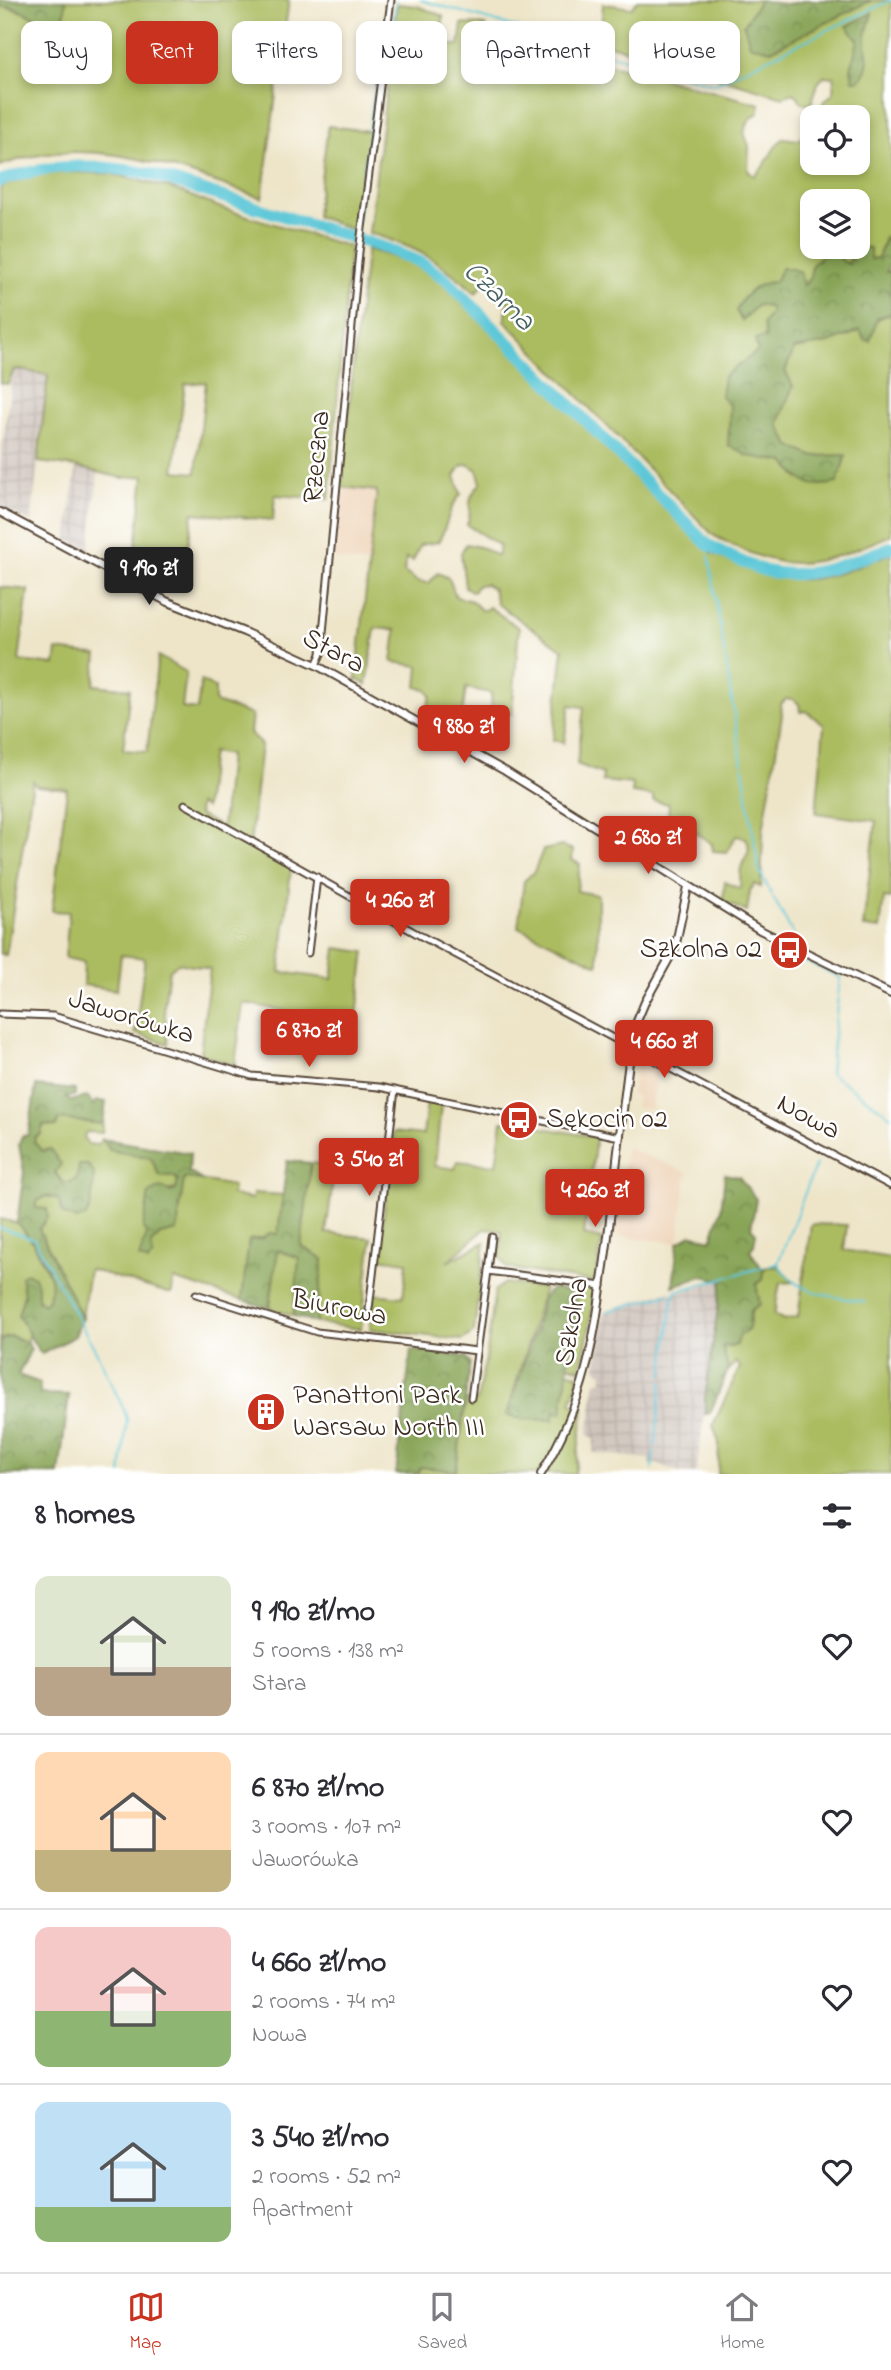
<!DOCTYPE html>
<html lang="en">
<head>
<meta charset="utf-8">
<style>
	:root { --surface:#fff; --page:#f2f2f3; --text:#2b2b33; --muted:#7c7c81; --line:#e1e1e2; --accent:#c8321e }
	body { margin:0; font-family:"Indie Flower",sans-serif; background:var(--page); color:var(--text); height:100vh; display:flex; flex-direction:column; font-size:26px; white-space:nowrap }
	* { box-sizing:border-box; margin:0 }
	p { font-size:23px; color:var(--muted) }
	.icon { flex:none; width:38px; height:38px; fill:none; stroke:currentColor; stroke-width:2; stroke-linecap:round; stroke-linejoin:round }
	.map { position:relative; height:1474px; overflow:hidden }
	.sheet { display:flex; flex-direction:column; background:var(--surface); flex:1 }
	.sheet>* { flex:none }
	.hud { position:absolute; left:21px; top:21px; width:850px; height:63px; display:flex; gap:14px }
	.controls { position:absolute; left:800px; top:105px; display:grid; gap:14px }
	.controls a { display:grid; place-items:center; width:70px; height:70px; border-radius:14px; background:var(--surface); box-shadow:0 4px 10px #0003; font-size:35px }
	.price { position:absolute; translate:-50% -60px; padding:0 16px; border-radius:7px; background:var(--accent); color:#fff; font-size:23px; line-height:46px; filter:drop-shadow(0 2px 4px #0008) }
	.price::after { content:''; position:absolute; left:50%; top:42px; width:21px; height:16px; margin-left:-10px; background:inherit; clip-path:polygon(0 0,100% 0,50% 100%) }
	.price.selected { background:#222; color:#fff }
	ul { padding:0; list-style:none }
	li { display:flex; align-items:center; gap:21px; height:175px; padding:0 35px }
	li+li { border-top:2px solid var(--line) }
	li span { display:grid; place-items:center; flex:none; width:196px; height:140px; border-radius:14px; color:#555 }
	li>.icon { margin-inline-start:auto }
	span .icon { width:84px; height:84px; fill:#fffc; stroke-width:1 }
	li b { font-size:30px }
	h2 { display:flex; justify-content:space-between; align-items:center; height:84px; padding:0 35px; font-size:30px }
	.pill { padding:0 24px; border-radius:14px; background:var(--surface); box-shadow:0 4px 10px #0003; font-size:24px; line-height:63px }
	.pill.selected { background:var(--accent); color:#fff }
	.menu { display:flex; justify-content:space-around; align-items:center; height:98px; border-top:2px solid var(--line); background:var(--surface); font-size:19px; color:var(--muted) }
	.menu a { display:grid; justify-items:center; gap:4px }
	.menu .selected { color:var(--accent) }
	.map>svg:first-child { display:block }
</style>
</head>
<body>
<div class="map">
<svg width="891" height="1474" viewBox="0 0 891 1474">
	<defs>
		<pattern id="industrial-grid" width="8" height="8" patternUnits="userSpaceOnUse" patternTransform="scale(1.75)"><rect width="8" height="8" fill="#cdc2b9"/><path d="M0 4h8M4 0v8" fill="none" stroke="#b1a79f"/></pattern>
		<pattern id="forest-crowns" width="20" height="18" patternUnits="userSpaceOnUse" patternTransform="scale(1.75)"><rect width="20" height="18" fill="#88a456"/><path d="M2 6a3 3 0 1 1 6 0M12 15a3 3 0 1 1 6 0" fill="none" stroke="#708647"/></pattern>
	</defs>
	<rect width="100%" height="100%" fill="#fff"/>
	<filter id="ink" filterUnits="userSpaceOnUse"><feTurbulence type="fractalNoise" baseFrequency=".0143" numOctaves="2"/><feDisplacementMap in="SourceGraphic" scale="14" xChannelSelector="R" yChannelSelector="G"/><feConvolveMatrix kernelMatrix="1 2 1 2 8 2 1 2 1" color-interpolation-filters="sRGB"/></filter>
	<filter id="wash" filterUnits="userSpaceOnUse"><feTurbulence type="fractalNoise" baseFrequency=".00686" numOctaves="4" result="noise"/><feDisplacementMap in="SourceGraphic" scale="28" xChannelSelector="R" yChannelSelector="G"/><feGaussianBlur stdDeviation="1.57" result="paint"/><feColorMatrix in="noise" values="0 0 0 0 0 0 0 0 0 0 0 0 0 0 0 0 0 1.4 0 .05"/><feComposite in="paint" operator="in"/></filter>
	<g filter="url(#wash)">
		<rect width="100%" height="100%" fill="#eee5c9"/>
		<g fill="#efd6bb">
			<path d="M342,487L377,491L370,564L334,559Z"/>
			<path d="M641,1058L657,1066L651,1109L635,1107L637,1096L632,1095L637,1061Z"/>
			<path d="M626,1148L687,1172L678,1243L615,1236Z"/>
		</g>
		<g fill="url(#industrial-grid)">
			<path d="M116,318L89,552L67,541L76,467L38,463L31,522L0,507V463L13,369Z"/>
			<path d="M722,1280L696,1474H684L656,1464H649V1459L593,1453L594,1439L588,1434L596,1382L602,1380L603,1373L599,1371L596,1367L604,1311L670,1291L671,1294Z"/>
		</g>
		<g fill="#abbc60" stroke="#73733f" stroke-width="2" fill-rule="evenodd">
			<path d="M66,0H289L262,198C174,169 93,131 0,166V6C24,10 44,20 62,36Z"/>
			<path d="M638,0H760L744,25L771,50L872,0H891V237H885L878,258L870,259V248L856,247L858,201H812V247H852L850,265L842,261L810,278L802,287L775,282L757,305L770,307C776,330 741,383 730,406L767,459L786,462L799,479L812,456L790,446L778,424L793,386L785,371L794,349C818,345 840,341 861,330C872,324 878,317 891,314V535C862,547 828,563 796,563C767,563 737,548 713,535L505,321L508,302L504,289L494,283L485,282L476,293C437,259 419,248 369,233L397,4L417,6L443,16L442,45H459L462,24L486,25L485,37L513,42L549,60L578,69L584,58L760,104L758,113L749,120L744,133L749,146L748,171L754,176C771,163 768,150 784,138L799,140L812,129V163H858V117H818L823,103L833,93L834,77L824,76L818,83L811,105L802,103L797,95L792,93L783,97L600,42L603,4L632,8Z"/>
			<path d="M328,126L370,131L353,230L316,216Z"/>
			<path d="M70,172L112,174L170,188L224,209L350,247L329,499L275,495L273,520L193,513L187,555L136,547L144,476L122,478L76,467L38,462L48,375L14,369L8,384L0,383V187L33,175ZM206,382L196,473L174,471L185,384Z"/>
			<path d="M367,249L412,263L443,283L712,553C743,567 777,582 812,579C840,576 866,563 891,553V899L884,898L880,929L863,927L876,821L816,813L824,725L806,711L800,712L799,704L793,699H786L781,704L782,715L763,831L761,887L754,884L750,891L747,912L723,901L725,882L740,889C741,881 739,872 742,865C747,854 752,850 746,838L736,836L727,852L713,851L712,844L697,833L667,827L669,804L653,801V796L632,793L633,784L602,781L603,774L577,764L584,707L570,705L564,743L553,740L563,650L497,604L493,589L486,584L478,585L473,592L465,587L461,553L466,544L483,548L497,556L500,546L467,525C475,506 462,503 481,483L477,470L467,464L461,467L455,476L461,494C446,511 449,525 438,542L420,545L413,561L406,558L404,572L417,581L429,583L438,573L449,578L456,597L472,601L481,610H485L489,607L519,628L512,714L492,711L491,693L466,688L459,737L449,733C449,720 435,716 428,705L431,696L427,690L417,687L419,666L392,662L396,630L375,628L367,685L356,679L377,491L342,487L356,335Z"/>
			<path d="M0,587L28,590L19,661L55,665L57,650L97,655L94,685L130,689L123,750L147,752L158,656L186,672L182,708L197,710L201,681L215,688V702L252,715L250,733L261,745L250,844L291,868L280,972L332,979L336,948L365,952L355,1031L327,1027V1019L243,1003L235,1065L200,1054L210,969L178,963L169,970L164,1007L168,1044L135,1033L145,958L121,955L117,990L83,985L84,962L65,958L69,912L52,911L67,789L37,786L33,781L6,955L0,954ZM212,752L229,755L222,827L198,815L199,804L205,808Z"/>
			<path d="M562,846L573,850L572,860L580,864L577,891L598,895V965L518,927L524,881L534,872L543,850Z"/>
			<path d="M427,1102L441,1105L435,1166L455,1169L457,1161L496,1165L502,1121L596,1137L584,1235L602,1239L595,1282L507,1268L500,1258L502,1231L485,1229L447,1262L485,1242L474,1332L462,1340L370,1329L374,1294L403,1297L407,1262L378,1258L394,1132L423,1135Z"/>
			<path d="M59,1119L103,1124L102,1133L86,1132L84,1137L87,1144L97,1145L102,1139L110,1150L151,1158L159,1175L173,1176L178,1180L177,1189L149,1193L147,1234L153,1256L151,1244L160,1235L177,1231L184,1177L233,1186L232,1195L252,1199L254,1193L283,1195L278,1235L249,1240L242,1300L173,1279L172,1293H168L89,1269L82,1318L39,1229L48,1217L35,1208L36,1202L46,1196L58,1199L76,1220L80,1165L77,1178L71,1183H63L34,1142C36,1128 47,1123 59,1119Z"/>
			<path d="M311,1163L335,1166L326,1233L372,1238L361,1329L316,1323L323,1259L301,1246Z"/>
			<path d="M0,1219L17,1223L32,1240L52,1282L49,1299L44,1305L38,1300V1287L24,1295L18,1316C25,1325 32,1331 26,1342L11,1336L2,1339L0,1349Z"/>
			<path d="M811,1224L847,1225L844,1250L891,1258V1474H718L719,1443L713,1425L740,1367L736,1362L728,1370L723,1347L749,1327L756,1284L763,1280L764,1268L778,1266L794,1282L780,1283L774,1315L784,1320L798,1317Z"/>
			<path d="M277,1250L300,1258L293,1316L270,1308Z"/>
			<path d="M505,1283L544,1288L507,1415L553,1420L555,1412H562L567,1371L578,1374L579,1379L571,1403L584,1408L575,1474H418L419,1467L456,1471L466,1400L477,1401L487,1352L495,1290Z"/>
			<path d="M579,1286L595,1287L589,1331L580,1369L568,1365Z"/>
		</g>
		<g fill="url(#forest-crowns)" stroke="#62673a" stroke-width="2">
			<path d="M0,0H66L62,36L51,33L46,22L15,8L0,6Z"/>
			<path d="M760,0C777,3 788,7 805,0H872L771,50L750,45L744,25Z"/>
			<path d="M872,13C870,21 867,29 866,37C865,58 874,61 859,81L853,80L851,69L858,40L847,26Z"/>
			<path d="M886,237H891V259L887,272L891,271V314L878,317L870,341L864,340L860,330L829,343L794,349L785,371L793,386L778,424L790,446L812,456L846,455L837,483C808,489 803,483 785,462L748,456L728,445L730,406L721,396L724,376L758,351L755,340L766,337L763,324L771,312L769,307L757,305L742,321L736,311C743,295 757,282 775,282L782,267L800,271L803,286L810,278L812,265L826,252L837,250L842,261L849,264L852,247L870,248V259L878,258Z"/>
			<path d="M36,1086L75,1090V1095L66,1098L70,1101L88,1097L93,1105L97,1101L106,1102L103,1124L59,1119L56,1127L43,1125L41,1134L35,1137L34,1142L42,1151L50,1149L61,1164L55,1173L63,1183H71L77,1178L79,1165H88L94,1173L91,1206L86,1217L76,1220L63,1214L58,1199L46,1196L36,1202V1208L47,1209L48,1217L39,1229L82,1318L75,1336L42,1354C31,1343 28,1328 18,1316L24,1295L21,1276L26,1273L34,1277L38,1287V1300L44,1304C64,1282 33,1240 17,1223L24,1172L19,1145L22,1136L28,1135Z"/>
			<path d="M102,1139L190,1153L189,1172L202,1180L184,1178L177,1231L160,1235L151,1244L153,1256L148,1262L139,1258L147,1234L143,1229L149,1193L161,1187L171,1192L176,1190L178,1180L173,1176L159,1175L151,1158L110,1150Z"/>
			<path d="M287,1161L311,1163L301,1246L323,1259L316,1323L294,1316L299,1258L278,1250L269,1308L242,1300L249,1240L262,1239L269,1233L278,1234Z"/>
			<path d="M725,1174L739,1177L756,1199L751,1228L756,1233L754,1245L750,1250L764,1272L763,1280L756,1284L760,1304L750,1311L749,1328L739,1337L737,1345L723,1347L728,1370L710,1413L705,1414V1398L722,1280L702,1276L673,1286L678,1243L691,1234L711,1240L721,1211Z"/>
			<path d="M552,1288L567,1291L577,1297L562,1413L555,1412L553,1420L522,1419L507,1415L535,1329L543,1298Z"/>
			<path d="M11,1336L26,1342L31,1349L18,1375L40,1383V1394L69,1395L59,1474H0V1349L2,1339Z"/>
			<path d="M411,1350L466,1357L470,1363L456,1471L420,1467L418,1474H396Z"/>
		</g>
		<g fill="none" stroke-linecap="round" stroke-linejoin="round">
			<g stroke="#5dc7d8" stroke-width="2">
				<path d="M421,0L524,30"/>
				<path d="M393,25L396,2"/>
				<path d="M530,32L714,84L891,0"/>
				<path d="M389,55L392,32"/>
				<path d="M352,237L357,224L379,54"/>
				<path d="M707,544L708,551"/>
				<path d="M709,556L759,870L771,894"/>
				<path d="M773,897L798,943"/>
				<path d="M803,958L804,961L840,977L830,1073L891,1116"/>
				<path d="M0,1228L34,1239L99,1357L124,1410L127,1419L121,1474"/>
				<path d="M778,1263C794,1295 834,1296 865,1302"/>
				<path d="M769,1266L778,1263L816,1164"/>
				<path d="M609,1311L668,1294"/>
				<path d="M663,1375L674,1292L763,1267"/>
				<path d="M655,1447L662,1381"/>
				<path d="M652,1468L654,1453"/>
			</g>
			<path stroke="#5dc7d8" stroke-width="12" d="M0,181C52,162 96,164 150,174L385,248L420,262L447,280L707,544C726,554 745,565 766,571C810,582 851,562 891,547"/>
		</g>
	</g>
	<g filter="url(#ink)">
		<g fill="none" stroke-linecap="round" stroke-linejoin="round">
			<defs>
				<g id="minor">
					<path d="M316,665L321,654L359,252L391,0"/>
					<path d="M185,804L421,936L891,1186"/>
					<path d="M308,953L317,877"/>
					<path d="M0,1014L53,1016L252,1076L379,1087L620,1137"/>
					<path d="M488,1271L492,1237"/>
					<path d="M196,1294L317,1332L477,1351"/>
					<path d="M369,1309L395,1090"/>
					<path d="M471,1398L488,1271L602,1286"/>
				</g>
				<g id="tertiary">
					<path d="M0,512L166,601L244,632L316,665L505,771L760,930L891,994"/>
					<path d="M541,1474C589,1395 595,1333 607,1244C615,1179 622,1113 631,1047L635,1026L645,1002L675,948L688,887"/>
				</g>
			</defs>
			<use href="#minor" stroke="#564638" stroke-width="9"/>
			<use href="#tertiary" stroke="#564638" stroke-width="10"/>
			<use href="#minor" stroke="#fff" stroke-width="5"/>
			<use href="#tertiary" stroke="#fff" stroke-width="6"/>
		</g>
	</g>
	<defs>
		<symbol id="bus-disc" viewBox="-11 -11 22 22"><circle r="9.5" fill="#c8321e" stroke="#fff"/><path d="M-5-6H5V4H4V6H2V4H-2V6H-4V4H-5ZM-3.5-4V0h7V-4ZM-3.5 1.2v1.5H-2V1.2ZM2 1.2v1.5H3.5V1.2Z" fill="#fff"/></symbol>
		<symbol id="building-disc" viewBox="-11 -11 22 22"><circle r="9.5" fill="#c8321e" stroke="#fff"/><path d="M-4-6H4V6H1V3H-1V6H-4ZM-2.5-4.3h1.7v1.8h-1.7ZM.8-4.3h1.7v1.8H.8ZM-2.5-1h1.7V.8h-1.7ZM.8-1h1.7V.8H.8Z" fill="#fff"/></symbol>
	</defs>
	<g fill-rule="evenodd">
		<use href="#bus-disc" x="767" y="928" width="44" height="44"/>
		<use href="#bus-disc" x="497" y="1098" width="44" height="44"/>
		<use href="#building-disc" x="244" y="1390" width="44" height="44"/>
	</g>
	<g text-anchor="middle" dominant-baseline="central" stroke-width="5" stroke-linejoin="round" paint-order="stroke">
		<g font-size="28" fill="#3b2a1e" stroke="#fff">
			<text transform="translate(318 457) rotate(-85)">Rzeczna</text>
			<text transform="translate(333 652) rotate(28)">Stara</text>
			<text transform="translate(131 1018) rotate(17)">Jaworówka</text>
			<text transform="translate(808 1118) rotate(28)">Nowa</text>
			<text transform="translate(339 1309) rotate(11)">Biurowa</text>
			<text transform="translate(573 1322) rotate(-80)">Szkolna</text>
		</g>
		<g font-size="28" fill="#3b2a1e" stroke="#fff" text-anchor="start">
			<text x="762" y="950" text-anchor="end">Szkolna 02</text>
			<text x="546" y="1120">Sękocin 02</text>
			<text x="293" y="1396">Panattoni Park<tspan x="293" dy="32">Warsaw North III</tspan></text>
		</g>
		<g font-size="30" font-style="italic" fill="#47615f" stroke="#fff">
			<text transform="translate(498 297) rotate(44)">Czarna</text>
		</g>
	</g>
</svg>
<div class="controls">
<a><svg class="icon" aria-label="locate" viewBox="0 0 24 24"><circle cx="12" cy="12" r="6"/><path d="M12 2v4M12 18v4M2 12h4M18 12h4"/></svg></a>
<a><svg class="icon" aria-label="layers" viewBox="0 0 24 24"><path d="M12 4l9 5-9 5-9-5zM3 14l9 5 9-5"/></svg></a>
</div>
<b class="price selected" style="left:149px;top:607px">9 190 zł</b>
<b class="price" style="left:464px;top:765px">9 880 zł</b>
<b class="price" style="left:648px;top:876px">2 680 zł</b>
<b class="price" style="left:400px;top:939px">4 260 zł</b>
<b class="price" style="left:309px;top:1069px">6 870 zł</b>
<b class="price" style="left:664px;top:1080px">4 660 zł</b>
<b class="price" style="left:369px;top:1198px">3 540 zł</b>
<b class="price" style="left:595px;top:1229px">4 260 zł</b>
<div class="hud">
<a class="pill">Buy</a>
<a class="pill selected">Rent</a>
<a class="pill">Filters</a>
<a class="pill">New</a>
<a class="pill">Apartment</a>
<a class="pill">House</a>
</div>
</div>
<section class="sheet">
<h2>8 homes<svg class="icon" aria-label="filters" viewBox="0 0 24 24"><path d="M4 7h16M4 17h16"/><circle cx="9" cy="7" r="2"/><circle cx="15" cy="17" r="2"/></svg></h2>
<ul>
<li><span style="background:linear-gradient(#dfe7d0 65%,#b9a48a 0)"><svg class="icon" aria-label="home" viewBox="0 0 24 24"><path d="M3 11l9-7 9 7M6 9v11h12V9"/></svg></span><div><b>9 190 zł/mo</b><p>5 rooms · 138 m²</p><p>Stara</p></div><svg class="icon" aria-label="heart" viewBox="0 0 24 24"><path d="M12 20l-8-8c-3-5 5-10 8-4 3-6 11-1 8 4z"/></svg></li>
<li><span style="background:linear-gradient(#ffd9b3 70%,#c2b280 0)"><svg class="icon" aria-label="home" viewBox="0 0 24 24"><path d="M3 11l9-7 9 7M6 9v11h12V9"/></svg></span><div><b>6 870 zł/mo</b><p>3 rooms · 107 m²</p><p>Jaworówka</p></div><svg class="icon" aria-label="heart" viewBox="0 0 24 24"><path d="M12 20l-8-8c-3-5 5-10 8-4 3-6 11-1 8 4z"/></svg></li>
<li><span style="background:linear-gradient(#f6c9c9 60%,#8fb573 0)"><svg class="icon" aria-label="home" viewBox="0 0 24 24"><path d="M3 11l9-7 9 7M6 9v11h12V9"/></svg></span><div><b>4 660 zł/mo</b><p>2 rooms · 74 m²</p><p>Nowa</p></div><svg class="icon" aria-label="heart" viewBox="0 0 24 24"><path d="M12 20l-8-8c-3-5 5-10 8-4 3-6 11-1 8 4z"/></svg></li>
<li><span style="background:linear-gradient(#bfe0f5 75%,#8fb573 0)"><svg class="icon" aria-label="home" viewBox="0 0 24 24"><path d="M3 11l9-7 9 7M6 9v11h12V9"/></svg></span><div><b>3 540 zł/mo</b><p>2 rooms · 52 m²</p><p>Apartment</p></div><svg class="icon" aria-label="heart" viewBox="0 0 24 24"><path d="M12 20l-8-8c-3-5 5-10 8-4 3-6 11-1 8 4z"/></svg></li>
</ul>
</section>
<nav class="menu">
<a class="selected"><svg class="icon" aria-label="map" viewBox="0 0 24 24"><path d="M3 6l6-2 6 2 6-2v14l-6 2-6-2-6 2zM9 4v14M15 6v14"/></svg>Map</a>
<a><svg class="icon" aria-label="saved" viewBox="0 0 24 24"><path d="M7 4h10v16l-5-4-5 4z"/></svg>Saved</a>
<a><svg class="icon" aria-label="home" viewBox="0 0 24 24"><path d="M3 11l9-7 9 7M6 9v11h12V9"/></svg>Home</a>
</nav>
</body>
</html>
